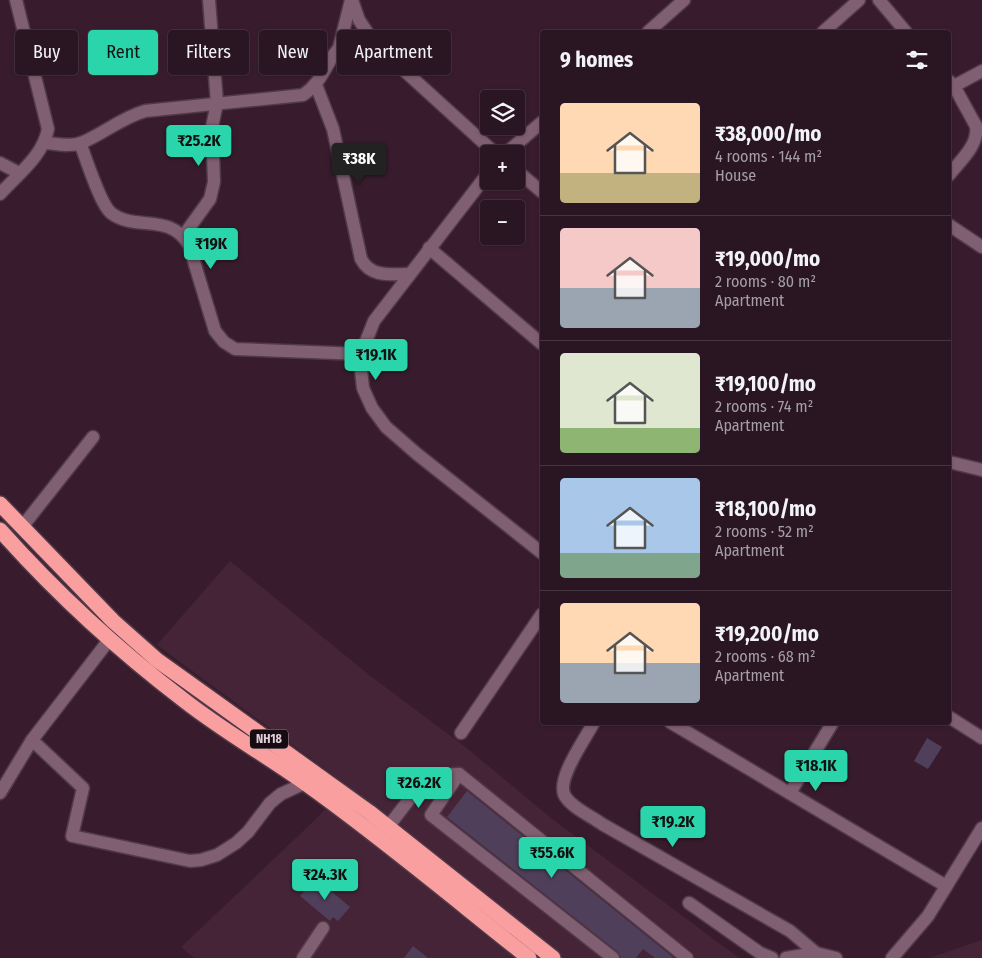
<!DOCTYPE html>
<html lang="en">
<head>
<meta charset="utf-8">
<style>
	:root { --surface:#2a1522; --page:#36222f; --text:#f1f3f6; --muted:#a59fa5; --line:#463440; --accent:#2ad5ac }
	body { margin:0; font-family:"Fira Sans Condensed",sans-serif; background:var(--page); color:var(--text); height:100vh; display:flex; flex-direction:column; font-size:19px; white-space:nowrap }
	* { box-sizing:border-box; margin:0 }
	p { font-size:16px; color:var(--muted) }
	.icon { flex:none; width:28px; height:28px; fill:none; stroke:currentColor; stroke-width:2; stroke-linecap:round; stroke-linejoin:round }
	.map { position:relative; flex:1; overflow:hidden }
	.details { position:absolute; left:540px; top:30px; width:411px; height:695px; display:flex; flex-direction:column; background:var(--surface); border-radius:5px; box-shadow:0 1px 4px #0004,0 0 0 1px var(--line) }
	.details>* { flex:none }
	.hud { position:absolute; left:15px; top:30px; width:450px; height:45px; display:flex; gap:10px }
	.tools { position:absolute; left:480px; top:90px; display:grid; gap:10px }
	.tools a { display:grid; place-items:center; width:45px; height:45px; border-radius:5px; background:var(--surface); box-shadow:0 1px 4px #0004,0 0 0 1px var(--line); font-size:25px }
	.price { position:absolute; translate:-50% -42px; padding:0 11px; border-radius:5px; background:var(--accent); color:#111; font-size:16px; line-height:32px; filter:drop-shadow(0 1px 2px #0008) }
	.price::after { content:''; position:absolute; left:50%; top:30px; width:15px; height:11px; margin-left:-8px; background:inherit; clip-path:polygon(0 0,100% 0,50% 100%) }
	.price.selected { background:#222; color:#fff }
	ul { padding:0; list-style:none }
	li { display:flex; align-items:center; gap:15px; height:125px; padding:0 20px }
	li+li { border-top:1px solid var(--line) }
	li span { display:grid; place-items:center; flex:none; width:140px; height:100px; border-radius:5px; color:#555 }
	li>.icon { margin-inline-start:auto }
	span .icon { width:60px; height:60px; fill:#fffc; stroke-width:1 }
	li b { font-size:21px }
	h2 { display:flex; justify-content:space-between; align-items:center; height:60px; padding:0 20px; font-size:21px }
	.tag { padding:0 18px; border-radius:5px; background:var(--surface); box-shadow:0 1px 4px #0004,0 0 0 1px var(--line); font-size:18px; line-height:45px }
	.tag.selected { background:var(--accent); color:#111 }
	.map>svg:first-child { display:block }
</style>
</head>
<body>
<div class="map">
<svg width="982" height="958" viewBox="0 0 982 958">
	<rect width="100%" height="100%" fill="#381c2d"/>
	<g fill="#462438">
		<path d="M230,561L369,675L468,749L551,818L739,958H194L181,947L316,819L347,785L157,645Z"/>
		<path d="M982,940V958H929Z"/>
	</g>
	<g fill="#4f3f5b">
		<path d="M927,738L942,747L928,769L914,761Z"/>
		<path d="M467,791L674,958H655L643,949L636,958H621L618,952L447,817Z"/>
		<path d="M315,878L350,907L338,921L333,917L330,921L300,896Z"/>
		<path d="M413,946L428,958H404Z"/>
	</g>
	<g fill="none" stroke-linecap="round" stroke-linejoin="round">
		<defs>
			<g id="minor">
				<path d="M352,0L359,20L375,44L496,154"/>
				<path d="M879,0L906,32"/>
				<path d="M648,32L684,0"/>
				<path d="M823,32L859,0"/>
				<path d="M339,48L351,0"/>
				<path d="M949,81L954,86L982,71"/>
				<path d="M316,85L333,129L361,259C371,278 391,274 410,274"/>
				<path d="M46,143C57,144 70,147 81,143C103,134 121,118 145,111L303,95C336,73 325,31 375,44"/>
				<path d="M80,143C86,158 100,204 111,213C136,232 170,212 189,245L215,331L224,342L235,349L361,354"/>
				<path d="M505,154L542,122"/>
				<path d="M0,163L19,173"/>
				<path d="M516,170L542,192"/>
				<path d="M489,172L374,321L361,354V370L363,388L372,408L386,427L417,454L542,553"/>
				<path d="M949,175C960,161 979,145 976,126L954,86"/>
				<path d="M0,194C18,174 43,156 48,129L16,0"/>
				<path d="M949,225L982,247"/>
				<path d="M184,235L210,199L214,182L212,127L217,103L209,0"/>
				<path d="M429,248L542,344"/>
				<path d="M949,462L982,470"/>
				<path d="M22,527L93,437"/>
				<path d="M949,717L982,738"/>
				<path d="M594,722C586,738 555,780 565,796C572,808 591,816 602,824L790,931L816,953"/>
				<path d="M670,722L946,886"/>
				<path d="M461,733L542,614"/>
				<path d="M32,740L83,788L72,836L190,861L201,860L217,855L236,843L248,832L270,803L281,794L305,783"/>
				<path d="M0,793L32,740L109,640"/>
				<path d="M790,793L833,722"/>
				<path d="M388,827L428,775L459,774"/>
				<path d="M689,903L760,953L772,958"/>
				<path d="M303,958L323,928"/>
				<path d="M613,958L431,815L459,774L687,958"/>
				<path d="M786,958L816,953L836,958"/>
				<path d="M892,958L928,916L982,828"/>
			</g>
			<g id="highway">
				<path d="M0,504L113,621L157,660L369,812L553,958"/>
				<path d="M0,530C56,593 118,650 185,701C226,733 271,758 312,788C387,842 457,901 529,958"/>
			</g>
		</defs>
		<use href="#minor" stroke="#513a48" stroke-width="15"/>
		<use href="#highway" stroke="#513a48" stroke-width="18"/>
		<use href="#minor" stroke="#7f5f71" stroke-width="12"/>
		<use href="#highway" stroke="#f99fa0" stroke-width="15"/>
	</g>
	<g text-anchor="middle" dominant-baseline="central" stroke-width="4" stroke-linejoin="round" paint-order="stroke">
		<rect fill="#170b12" stroke="#a5949d" stroke-width="1" x="250" y="729.5" width="38" height="19" rx="4"/>
		<g font-size="12" font-weight="bold" fill="#e2cfd9">
			<text x="269" y="739">NH18</text>
		</g>
	</g>
</svg>
<div class="tools">
<a><svg class="icon" aria-label="layers" viewBox="0 0 24 24"><path d="M12 4l9 5-9 5-9-5zM3 14l9 5 9-5"/></svg></a>
<a>+</a>
<a>−</a>
</div>
<b class="price" style="left:199px;top:167px">₹25.2K</b>
<b class="price selected" style="left:359px;top:185px">₹38K</b>
<b class="price" style="left:211px;top:270px">₹19K</b>
<b class="price" style="left:376px;top:381px">₹19.1K</b>
<b class="price" style="left:816px;top:792px">₹18.1K</b>
<b class="price" style="left:419px;top:809px">₹26.2K</b>
<b class="price" style="left:673px;top:848px">₹19.2K</b>
<b class="price" style="left:552px;top:879px">₹55.6K</b>
<b class="price" style="left:325px;top:901px">₹24.3K</b>
<div class="hud">
<a class="tag">Buy</a>
<a class="tag selected">Rent</a>
<a class="tag">Filters</a>
<a class="tag">New</a>
<a class="tag">Apartment</a>
</div>
<section class="details">
<h2>9 homes<svg class="icon" aria-label="filters" viewBox="0 0 24 24"><path d="M4 7h16M4 17h16"/><circle cx="9" cy="7" r="2"/><circle cx="15" cy="17" r="2"/></svg></h2>
<ul>
<li><span style="background:linear-gradient(#ffd9b3 70%,#c2b280 0)"><svg class="icon" aria-label="home" viewBox="0 0 24 24"><path d="M3 11l9-7 9 7M6 9v11h12V9"/></svg></span><div><b>₹38,000/mo</b><p>4 rooms · 144 m²</p><p>House</p></div></li>
<li><span style="background:linear-gradient(#f6c9c9 60%,#9aa5b1 0)"><svg class="icon" aria-label="home" viewBox="0 0 24 24"><path d="M3 11l9-7 9 7M6 9v11h12V9"/></svg></span><div><b>₹19,000/mo</b><p>2 rooms · 80 m²</p><p>Apartment</p></div></li>
<li><span style="background:linear-gradient(#dfe7d0 75%,#8fb573 0)"><svg class="icon" aria-label="home" viewBox="0 0 24 24"><path d="M3 11l9-7 9 7M6 9v11h12V9"/></svg></span><div><b>₹19,100/mo</b><p>2 rooms · 74 m²</p><p>Apartment</p></div></li>
<li><span style="background:linear-gradient(#a9c7e8 75%,#7fa58c 0)"><svg class="icon" aria-label="home" viewBox="0 0 24 24"><path d="M3 11l9-7 9 7M6 9v11h12V9"/></svg></span><div><b>₹18,100/mo</b><p>2 rooms · 52 m²</p><p>Apartment</p></div></li>
<li><span style="background:linear-gradient(#ffd9b3 60%,#9aa5b1 0)"><svg class="icon" aria-label="home" viewBox="0 0 24 24"><path d="M3 11l9-7 9 7M6 9v11h12V9"/></svg></span><div><b>₹19,200/mo</b><p>2 rooms · 68 m²</p><p>Apartment</p></div></li>
</ul>
</section>
</div>
</body>
</html>
